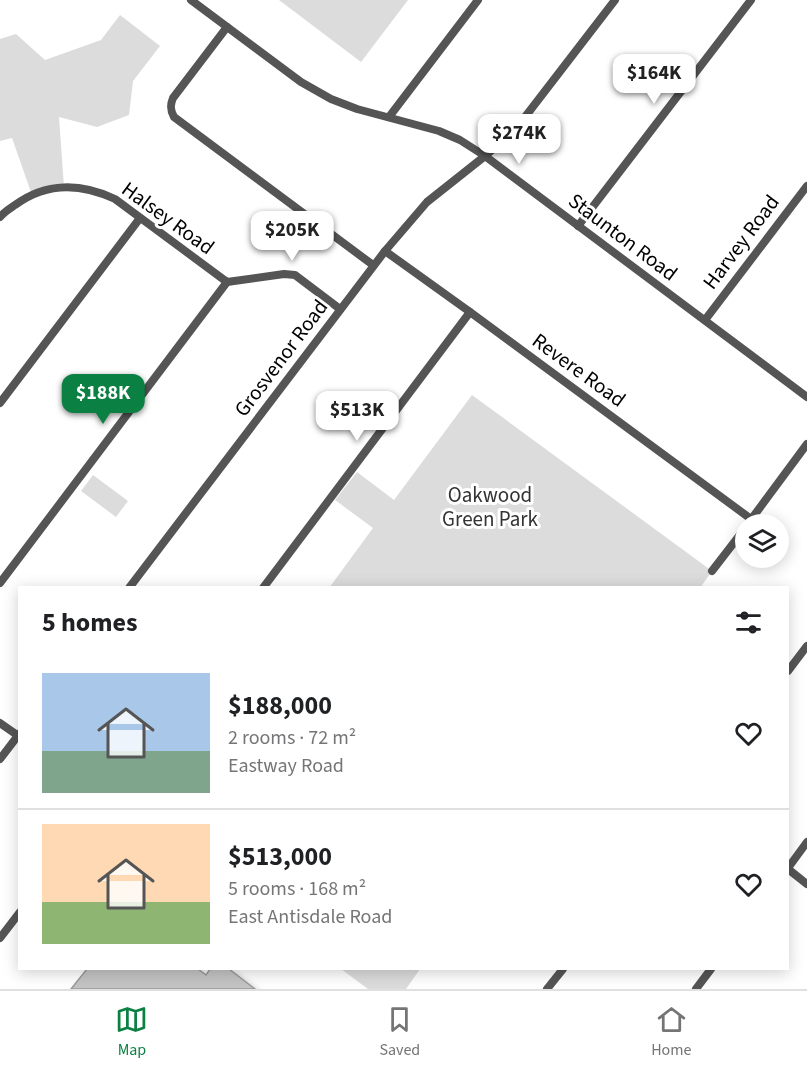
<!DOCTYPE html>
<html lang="en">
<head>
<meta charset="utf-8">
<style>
	:root { --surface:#fff; --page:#f6f6f6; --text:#202124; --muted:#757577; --line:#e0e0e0; --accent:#0b8043 }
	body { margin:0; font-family:"Source Sans 3",sans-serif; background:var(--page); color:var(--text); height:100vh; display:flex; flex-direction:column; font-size:22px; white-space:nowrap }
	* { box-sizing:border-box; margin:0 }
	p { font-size:20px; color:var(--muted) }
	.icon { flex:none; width:33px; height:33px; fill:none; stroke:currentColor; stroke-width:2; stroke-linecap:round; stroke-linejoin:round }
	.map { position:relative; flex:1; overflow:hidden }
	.sheet { position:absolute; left:18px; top:586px; width:771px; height:384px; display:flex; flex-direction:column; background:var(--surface); border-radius:0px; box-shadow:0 3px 15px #0003 }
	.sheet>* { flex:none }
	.tools { position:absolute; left:735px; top:514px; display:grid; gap:12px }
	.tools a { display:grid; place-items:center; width:54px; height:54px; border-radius:50%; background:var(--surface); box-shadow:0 3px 15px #0003; font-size:30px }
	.price { position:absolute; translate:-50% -51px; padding:0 14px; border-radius:12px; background:#fff; color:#222; font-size:20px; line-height:39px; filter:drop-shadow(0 2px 3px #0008) }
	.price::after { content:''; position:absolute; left:50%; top:36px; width:18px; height:14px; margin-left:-9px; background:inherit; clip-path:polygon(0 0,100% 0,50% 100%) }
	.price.active { background:var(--accent); color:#fff }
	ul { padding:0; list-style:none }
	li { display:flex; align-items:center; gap:18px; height:150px; padding:0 24px }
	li+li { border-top:2px solid var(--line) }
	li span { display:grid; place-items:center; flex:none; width:168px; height:120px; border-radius:0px; color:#555 }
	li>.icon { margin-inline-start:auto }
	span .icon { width:72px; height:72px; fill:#fffc; stroke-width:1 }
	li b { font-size:26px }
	h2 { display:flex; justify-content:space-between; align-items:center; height:72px; padding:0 24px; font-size:26px }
	.dock { display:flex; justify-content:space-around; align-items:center; height:84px; border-top:2px solid var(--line); background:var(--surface); font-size:16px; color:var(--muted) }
	.dock a { display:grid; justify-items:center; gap:3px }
	.dock .active { color:var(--accent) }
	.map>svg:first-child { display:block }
</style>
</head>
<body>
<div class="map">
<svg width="807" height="989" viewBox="0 0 807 989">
	<defs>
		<filter id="shadow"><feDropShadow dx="4" dy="4" stdDeviation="3" flood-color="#0004"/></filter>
	</defs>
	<rect width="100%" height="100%" fill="#fff"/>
	<g fill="#dcdcdc">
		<path d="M279,0H408L361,62Z"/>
		<path d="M120,15L160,46L133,81L129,115L97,127L59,117L64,187L32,195L12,138L0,141V39L16,34L45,60L101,40Z"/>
		<path d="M472,395L712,571L700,588H329L373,528L335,500L357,472L394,500Z"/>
		<path d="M93,475L128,501L116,517L81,491Z"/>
		<path d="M341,969H420L406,989H368Z"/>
	</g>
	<path fill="#c4c4c4" stroke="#999" stroke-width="1.5" filter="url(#shadow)" d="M87,969H198L206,975L210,969H229L255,989H71Z"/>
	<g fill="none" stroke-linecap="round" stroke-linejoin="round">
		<g stroke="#555" stroke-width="8">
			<path d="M191,0L301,82L331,99L357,109L439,131L460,140L485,156L807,397"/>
			<path d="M227,27L173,98C170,105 170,110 174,117L373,265"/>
			<path d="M389,117L478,0"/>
			<path d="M0,217C4,212 9,209 15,205C46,182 81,183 115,199L227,282L284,274L295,275L340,309"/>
			<path d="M578,226L751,0"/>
			<path d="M385,251L470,312L751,519"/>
			<path d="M705,320L807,186"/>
			<path d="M0,403L140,218"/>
			<path d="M747,525L807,444"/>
			<path d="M712,571L746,527"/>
			<path d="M0,583L227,282"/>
			<path d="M129,588L385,251L427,202L485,156L515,130L615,0"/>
			<path d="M263,588L470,312"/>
			<path d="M788,671L807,646"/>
			<path d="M0,723L20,737"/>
			<path d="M0,759L20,733"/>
			<path d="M788,868L807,842"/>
			<path d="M788,869L807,884"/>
			<path d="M0,938L20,912"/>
			<path d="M547,989L563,969"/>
			<path d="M696,989L711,969"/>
		</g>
	</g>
	<g text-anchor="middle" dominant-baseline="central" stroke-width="6" stroke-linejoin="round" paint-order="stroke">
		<g font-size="21" fill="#000" stroke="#fff">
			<text transform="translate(168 218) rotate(36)">Halsey Road</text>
			<text transform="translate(623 237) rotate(37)">Staunton Road</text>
			<text transform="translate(741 242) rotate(-53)">Harvey Road</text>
			<text transform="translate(281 358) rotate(-53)">Grosvenor Road</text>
			<text transform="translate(579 370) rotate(36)">Revere Road</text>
		</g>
		<g font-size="21" fill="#333" stroke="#fff">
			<text x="490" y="495">Oakwood<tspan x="490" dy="24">Green Park</tspan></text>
		</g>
	</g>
</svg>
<div class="tools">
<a><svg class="icon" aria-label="layers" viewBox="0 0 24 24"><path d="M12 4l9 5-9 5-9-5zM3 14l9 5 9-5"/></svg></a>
</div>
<b class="price" style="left:654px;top:105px">$164K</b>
<b class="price" style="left:519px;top:165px">$274K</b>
<b class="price" style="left:292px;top:262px">$205K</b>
<b class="price active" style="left:103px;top:425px">$188K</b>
<b class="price" style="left:357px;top:442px">$513K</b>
<section class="sheet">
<h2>5 homes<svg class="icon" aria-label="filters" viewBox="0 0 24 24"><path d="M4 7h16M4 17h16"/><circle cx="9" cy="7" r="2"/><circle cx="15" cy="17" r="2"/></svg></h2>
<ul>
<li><span style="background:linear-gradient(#a9c7e8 65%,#7fa58c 0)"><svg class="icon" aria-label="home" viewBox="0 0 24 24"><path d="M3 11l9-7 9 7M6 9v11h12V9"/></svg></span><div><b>$188,000</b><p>2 rooms · 72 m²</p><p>Eastway Road</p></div><svg class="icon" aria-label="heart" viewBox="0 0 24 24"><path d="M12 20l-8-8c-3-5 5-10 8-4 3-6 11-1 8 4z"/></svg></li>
<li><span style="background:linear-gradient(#ffd9b3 65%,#8fb573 0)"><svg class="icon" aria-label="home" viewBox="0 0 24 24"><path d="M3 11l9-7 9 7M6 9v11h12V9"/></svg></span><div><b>$513,000</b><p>5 rooms · 168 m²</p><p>East Antisdale Road</p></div><svg class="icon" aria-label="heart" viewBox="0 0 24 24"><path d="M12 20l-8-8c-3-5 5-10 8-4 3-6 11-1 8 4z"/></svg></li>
</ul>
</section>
</div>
<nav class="dock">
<a class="active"><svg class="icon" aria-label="map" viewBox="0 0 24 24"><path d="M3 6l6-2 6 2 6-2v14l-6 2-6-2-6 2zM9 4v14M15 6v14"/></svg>Map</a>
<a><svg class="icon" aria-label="saved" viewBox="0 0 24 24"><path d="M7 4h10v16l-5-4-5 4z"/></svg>Saved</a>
<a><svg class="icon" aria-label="home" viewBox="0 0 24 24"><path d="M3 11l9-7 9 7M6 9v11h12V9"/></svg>Home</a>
</nav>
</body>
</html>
